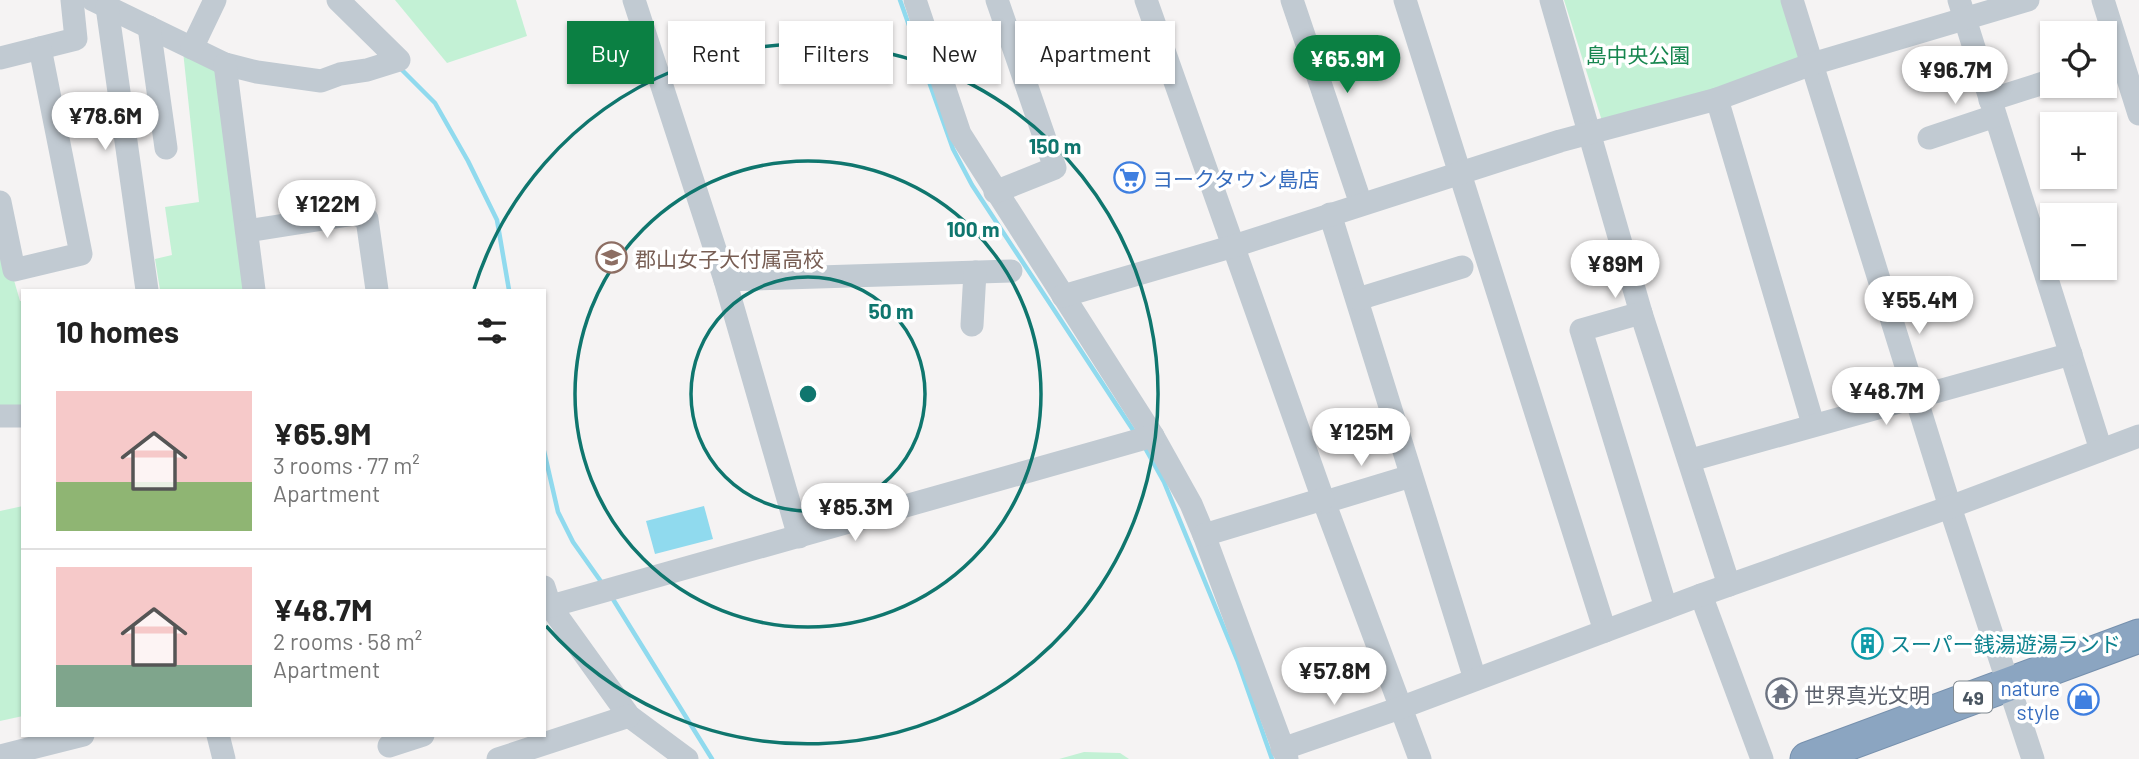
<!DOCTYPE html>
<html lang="en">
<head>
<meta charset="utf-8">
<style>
	:root { --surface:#fff; --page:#f6f6f6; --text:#222; --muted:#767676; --line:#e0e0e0; --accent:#0b8043 }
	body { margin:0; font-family:Barlow,"Noto Sans JP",sans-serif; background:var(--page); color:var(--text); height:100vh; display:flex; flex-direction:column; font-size:26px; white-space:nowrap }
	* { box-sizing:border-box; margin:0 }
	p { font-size:23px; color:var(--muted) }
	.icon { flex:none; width:38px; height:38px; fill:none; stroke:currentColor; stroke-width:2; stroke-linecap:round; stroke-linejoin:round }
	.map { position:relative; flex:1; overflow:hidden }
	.drawer { position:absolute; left:21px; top:289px; width:525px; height:448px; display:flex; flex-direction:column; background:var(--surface); border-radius:0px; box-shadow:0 2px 5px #0004 }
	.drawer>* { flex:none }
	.top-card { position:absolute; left:567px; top:21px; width:665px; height:63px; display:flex; gap:14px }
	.buttons { position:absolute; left:2040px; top:21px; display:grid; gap:14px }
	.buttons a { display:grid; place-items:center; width:77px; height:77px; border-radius:0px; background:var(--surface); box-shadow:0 2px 5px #0004; font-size:35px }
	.price { position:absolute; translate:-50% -60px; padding:0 16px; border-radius:24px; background:#fff; color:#222; font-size:23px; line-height:46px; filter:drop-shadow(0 2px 4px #0008) }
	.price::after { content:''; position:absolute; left:50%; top:42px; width:21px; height:16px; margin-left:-10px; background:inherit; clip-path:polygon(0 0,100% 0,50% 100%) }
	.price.active { background:var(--accent); color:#fff }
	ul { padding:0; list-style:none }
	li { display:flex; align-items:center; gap:21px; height:175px; padding:0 35px }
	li+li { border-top:2px solid var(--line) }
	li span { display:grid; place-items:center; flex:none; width:196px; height:140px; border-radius:0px; color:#555 }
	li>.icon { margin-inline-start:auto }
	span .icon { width:84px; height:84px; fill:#fffc; stroke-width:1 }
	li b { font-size:30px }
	h2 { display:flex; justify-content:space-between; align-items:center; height:84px; padding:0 35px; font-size:30px }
	.tag { padding:0 24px; border-radius:0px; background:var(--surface); box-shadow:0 2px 5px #0004; font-size:24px; line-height:63px }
	.tag.active { background:var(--accent); color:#fff }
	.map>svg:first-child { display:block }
</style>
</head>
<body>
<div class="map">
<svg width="2139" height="759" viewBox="0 0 2139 759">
	<rect width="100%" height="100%" fill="#f5f3f3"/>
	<g fill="#c3f1d5">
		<path d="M395,0H516L527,36L447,63Z"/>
		<path d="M1564,0H1786L1805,59L1706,93L1602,121Z"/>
		<path d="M183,51L221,69L249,290H160L155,259L172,255L165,207L199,202Z"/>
		<path d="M0,232L20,301H23V410H0Z"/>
		<path d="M23,506V716L0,721V511Z"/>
		<path d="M1084,752L1120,753L1129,759H1059Z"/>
	</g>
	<path fill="#90daee" d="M704,506L713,539L655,554L646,521Z"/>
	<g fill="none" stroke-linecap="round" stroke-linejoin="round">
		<g stroke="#90daee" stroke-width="4.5">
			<path d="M900,0L953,149L972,185L1135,433"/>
			<path d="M399,67L435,103L468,161L497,220L509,290"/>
			<path d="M1144,446L1164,482L1238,662L1272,759"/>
			<path d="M544,451L558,512L573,542L602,583"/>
			<path d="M611,596L712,759"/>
		</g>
		<defs>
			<path id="highway" d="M1807,759L2139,636"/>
		</defs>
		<use href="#highway" stroke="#7690ad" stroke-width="35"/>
		<g stroke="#c1cad2" stroke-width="23">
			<path d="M93,0L225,64L257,72L321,81L340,74L367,70L399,60L338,0"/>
			<path d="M634,0L725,280L799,537"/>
			<path d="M915,0L960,134L1153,436L1191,504L1204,535L1287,759"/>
			<path d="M1146,0L1323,499L1420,759"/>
			<path d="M1292,0L1361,204"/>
			<path d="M1405,0L1605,631"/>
			<path d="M1551,0L1641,313L1729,585"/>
			<path d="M1792,0L1950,507L2033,759"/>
			<path d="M1959,0L2101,450"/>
			<path d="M2103,0L2139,114"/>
			<path d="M107,7L147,290"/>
			<path d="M149,27L166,148"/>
			<path d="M192,48L215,0"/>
			<path d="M0,58L76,39L72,0"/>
			<path d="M225,64L254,290"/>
			<path d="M1717,99L1813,424"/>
			<path d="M1990,100L2053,80"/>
			<path d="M1929,138L1995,116"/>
			<path d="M995,192L1055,168L997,0"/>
			<path d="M0,202L14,270L81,254L40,48"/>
			<path d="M1330,214L1475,679"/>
			<path d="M247,231L355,214L367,219L377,290"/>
			<path d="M725,280L1011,271"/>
			<path d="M1063,296L1234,246L1560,141L1717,99L1812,64L2028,0"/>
			<path d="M1358,299L1462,267"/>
			<path d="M1641,313L1581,330L1666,608"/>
			<path d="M972,325L975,272"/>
			<path d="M0,416H23"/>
			<path d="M1691,460L2071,354"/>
			<path d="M1325,502L1411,476"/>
			<path d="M1204,535L1323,499"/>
			<path d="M544,587L550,606L629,716L687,759"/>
			<path d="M1701,595L1762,759"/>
			<path d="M544,608L1153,436"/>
			<path d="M218,735L224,759"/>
			<path d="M389,746L423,735"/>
			<path d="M1282,749L1400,708L1701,595L1950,507L2139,436"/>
			<path d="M0,756L83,735"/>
			<path d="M498,759L629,716"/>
		</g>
		<use href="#highway" stroke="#8ba5c1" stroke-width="33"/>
	</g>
	<g fill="none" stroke="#0f766e" stroke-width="3.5">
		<circle cx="808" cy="394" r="117"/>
		<circle cx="808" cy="394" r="233"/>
		<path d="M474 289A350 350 0 1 1 546 626"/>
	</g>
	<defs>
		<symbol id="supermarket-ring" viewBox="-11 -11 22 22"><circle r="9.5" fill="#fff" stroke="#3f7fe0" stroke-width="1.5"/><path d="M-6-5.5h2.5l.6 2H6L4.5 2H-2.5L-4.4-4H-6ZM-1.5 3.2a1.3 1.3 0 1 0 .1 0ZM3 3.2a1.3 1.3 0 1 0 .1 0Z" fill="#3f7fe0"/></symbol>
		<symbol id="school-ring" viewBox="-11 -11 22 22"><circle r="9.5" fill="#fff" stroke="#8d6e63" stroke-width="1.5"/><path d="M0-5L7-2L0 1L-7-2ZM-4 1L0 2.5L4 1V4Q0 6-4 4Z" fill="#8d6e63"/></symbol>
		<symbol id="building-ring" viewBox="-11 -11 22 22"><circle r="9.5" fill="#fff" stroke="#0f9aa8" stroke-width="1.5"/><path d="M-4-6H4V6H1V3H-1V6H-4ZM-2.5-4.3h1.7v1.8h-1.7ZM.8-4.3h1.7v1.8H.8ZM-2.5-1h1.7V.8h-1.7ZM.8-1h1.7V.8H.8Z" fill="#0f9aa8"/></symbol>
		<symbol id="temple-ring" viewBox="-11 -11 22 22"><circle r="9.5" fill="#fff" stroke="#6b7280" stroke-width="1.5"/><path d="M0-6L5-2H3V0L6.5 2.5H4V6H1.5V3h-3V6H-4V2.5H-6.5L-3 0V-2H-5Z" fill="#6b7280"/></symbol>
		<symbol id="shop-ring" viewBox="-11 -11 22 22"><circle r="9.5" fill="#fff" stroke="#3f7fe0" stroke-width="1.5"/><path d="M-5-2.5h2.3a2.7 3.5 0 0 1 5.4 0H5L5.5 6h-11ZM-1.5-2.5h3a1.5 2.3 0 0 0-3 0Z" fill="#3f7fe0"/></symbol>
	</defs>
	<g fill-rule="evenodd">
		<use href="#supermarket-ring" x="1112" y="160" width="35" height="35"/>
		<use href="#school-ring" x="594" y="240" width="35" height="35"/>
		<use href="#building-ring" x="1850" y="626" width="35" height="35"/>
		<use href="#temple-ring" x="1764" y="676" width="35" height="35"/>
		<use href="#shop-ring" x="2066" y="682" width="35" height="35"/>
	</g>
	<g text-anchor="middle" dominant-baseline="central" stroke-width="7" stroke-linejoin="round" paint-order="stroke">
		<rect fill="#fff" stroke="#808990" stroke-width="2" x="1954" y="681.5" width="38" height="31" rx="5"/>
		<g font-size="19" font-weight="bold" fill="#4a5661">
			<text x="1973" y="697">49</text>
		</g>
		<g font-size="21" fill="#17864f" stroke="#fff">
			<text x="1638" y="54">島中央公園</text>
		</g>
		<g font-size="21" fill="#366cbe" stroke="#fff" text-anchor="start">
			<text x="1152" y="178">ヨークタウン島店</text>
			<text x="2060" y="687" text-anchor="end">nature<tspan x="2060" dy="24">style</tspan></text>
		</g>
		<g font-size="21" fill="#785e54" stroke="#fff" text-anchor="start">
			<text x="635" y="258">郡山女子大付属高校</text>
		</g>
		<g font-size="21" fill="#0d838f" stroke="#fff" text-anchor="start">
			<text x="1890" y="643">スーパー銭湯遊湯ランド</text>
		</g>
		<g font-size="21" fill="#5b616d" stroke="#fff" text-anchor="start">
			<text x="1804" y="694">世界真光文明</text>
		</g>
	</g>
	<circle cx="808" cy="394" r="10" fill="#0f766e" stroke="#fff" stroke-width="3.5"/>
	<g font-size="21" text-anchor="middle" font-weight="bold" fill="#0f766e" stroke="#fff" stroke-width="7" stroke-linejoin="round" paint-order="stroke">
		<text x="1055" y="154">150 m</text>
		<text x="973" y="237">100 m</text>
		<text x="891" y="319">50 m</text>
	</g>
</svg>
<div class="buttons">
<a><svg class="icon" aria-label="locate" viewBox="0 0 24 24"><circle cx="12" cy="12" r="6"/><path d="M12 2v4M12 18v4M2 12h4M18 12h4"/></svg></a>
<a>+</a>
<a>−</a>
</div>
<b class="price active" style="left:1347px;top:95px">¥65.9M</b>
<b class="price" style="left:1955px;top:106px">¥96.7M</b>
<b class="price" style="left:105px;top:152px">¥78.6M</b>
<b class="price" style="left:327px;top:240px">¥122M</b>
<b class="price" style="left:1615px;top:300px">¥89M</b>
<b class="price" style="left:1919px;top:336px">¥55.4M</b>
<b class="price" style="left:1886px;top:427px">¥48.7M</b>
<b class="price" style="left:1361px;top:468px">¥125M</b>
<b class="price" style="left:855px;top:543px">¥85.3M</b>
<b class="price" style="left:1334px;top:707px">¥57.8M</b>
<div class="top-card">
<a class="tag active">Buy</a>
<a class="tag">Rent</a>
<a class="tag">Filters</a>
<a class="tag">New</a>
<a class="tag">Apartment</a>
</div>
<section class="drawer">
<h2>10 homes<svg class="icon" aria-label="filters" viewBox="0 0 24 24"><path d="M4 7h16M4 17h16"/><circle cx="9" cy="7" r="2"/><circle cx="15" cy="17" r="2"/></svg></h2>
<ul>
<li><span style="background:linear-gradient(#f6c9c9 65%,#8fb573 0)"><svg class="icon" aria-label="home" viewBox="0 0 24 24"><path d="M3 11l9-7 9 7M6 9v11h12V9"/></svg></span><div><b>¥65.9M</b><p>3 rooms · 77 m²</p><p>Apartment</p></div></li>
<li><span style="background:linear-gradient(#f6c9c9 70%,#7fa58c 0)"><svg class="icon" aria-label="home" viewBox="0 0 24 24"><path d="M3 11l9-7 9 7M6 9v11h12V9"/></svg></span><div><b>¥48.7M</b><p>2 rooms · 58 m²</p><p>Apartment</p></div></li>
</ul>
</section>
</div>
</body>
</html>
